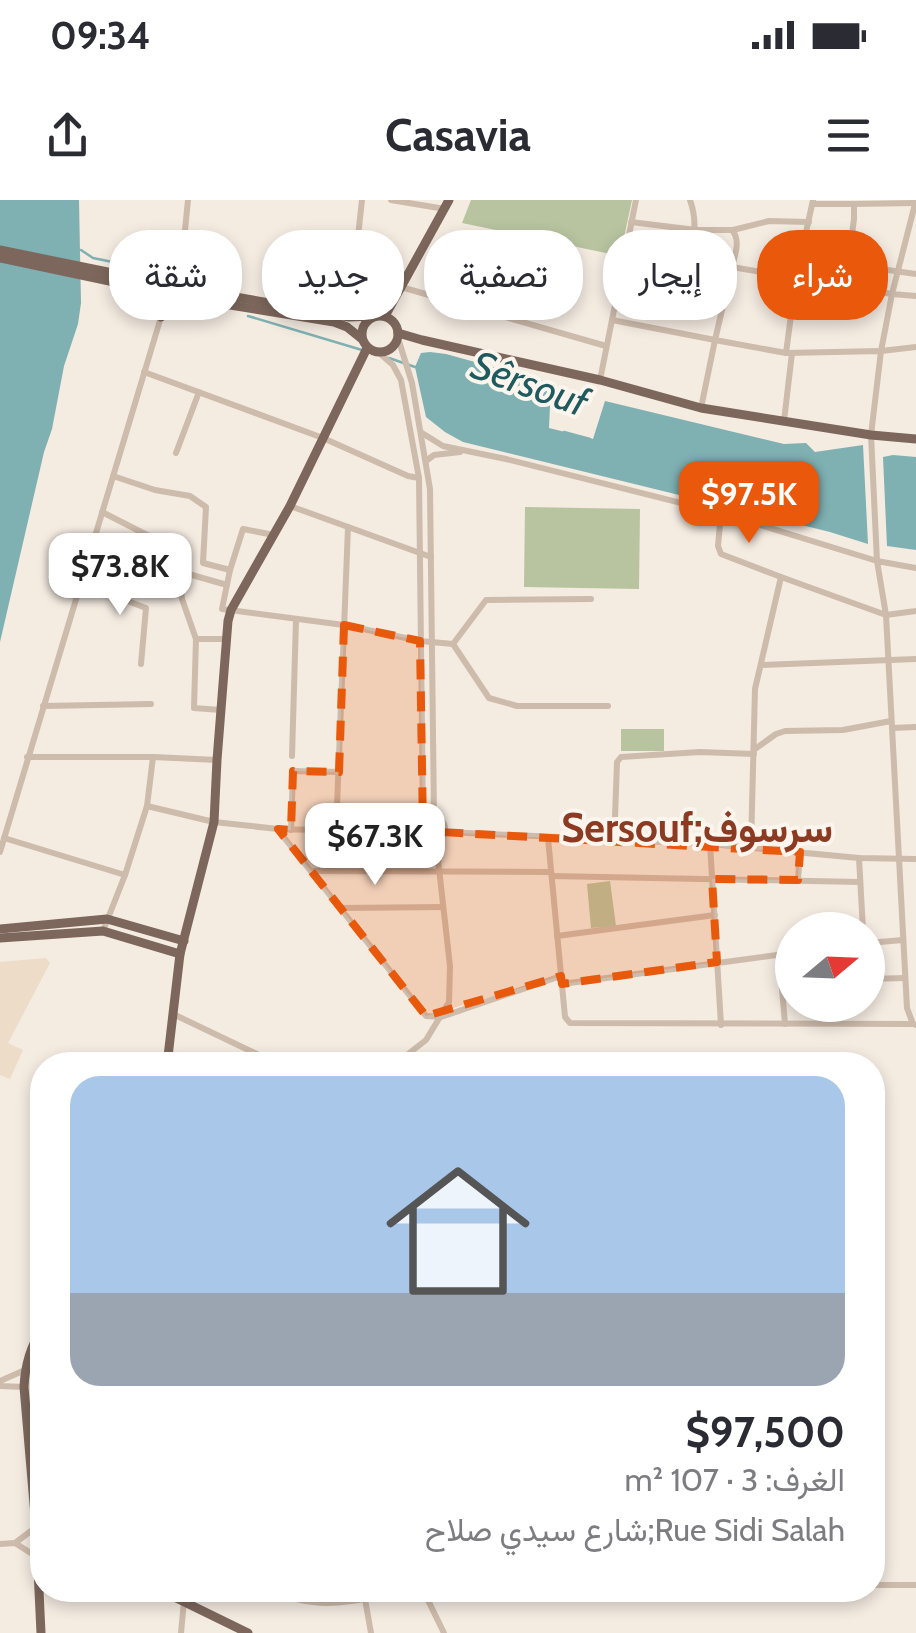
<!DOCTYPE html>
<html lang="ar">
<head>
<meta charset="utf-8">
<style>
	:root { --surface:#fff; --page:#f2f2f3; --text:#2b2b33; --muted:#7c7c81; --accent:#ea580c }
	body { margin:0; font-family:Cabin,Vazirmatn,sans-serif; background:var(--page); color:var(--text); direction:rtl; height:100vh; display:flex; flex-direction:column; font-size:38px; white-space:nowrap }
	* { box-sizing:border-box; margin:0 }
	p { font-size:32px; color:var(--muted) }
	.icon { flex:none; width:55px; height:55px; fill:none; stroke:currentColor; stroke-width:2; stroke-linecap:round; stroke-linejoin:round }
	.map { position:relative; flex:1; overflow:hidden; direction:ltr }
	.drawer { position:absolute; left:30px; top:852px; width:855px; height:550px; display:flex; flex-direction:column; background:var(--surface); border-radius:40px; box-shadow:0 5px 15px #0003; direction:rtl }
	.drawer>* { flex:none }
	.guide { position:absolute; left:30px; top:30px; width:858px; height:90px; direction:rtl; display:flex; gap:20px }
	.needle { width:65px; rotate:71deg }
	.controls { position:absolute; left:775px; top:712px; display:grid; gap:20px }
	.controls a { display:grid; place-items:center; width:110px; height:110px; border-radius:50%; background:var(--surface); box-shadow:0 5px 15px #0003; font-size:50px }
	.price { position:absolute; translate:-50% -85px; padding:0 22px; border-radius:20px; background:#fff; color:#222; font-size:32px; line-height:65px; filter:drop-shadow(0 2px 5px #0008) }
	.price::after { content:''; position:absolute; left:50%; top:60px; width:30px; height:22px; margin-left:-15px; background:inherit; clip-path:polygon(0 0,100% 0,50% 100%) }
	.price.on { background:var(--accent); color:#fff }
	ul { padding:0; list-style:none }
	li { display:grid; align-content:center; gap:20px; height:530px; padding:0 40px }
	li span { display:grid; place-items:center; height:310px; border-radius:30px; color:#555 }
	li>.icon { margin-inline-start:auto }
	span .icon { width:180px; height:180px; fill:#fffc; stroke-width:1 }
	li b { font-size:42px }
	.pill { padding:0 35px; border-radius:40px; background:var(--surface); box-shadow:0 5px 15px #0003; font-size:35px; line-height:90px }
	.pill.on { background:var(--accent); color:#fff }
	.status { display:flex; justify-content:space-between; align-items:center; height:70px; padding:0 50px; background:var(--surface); direction:ltr }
	.status svg { height:28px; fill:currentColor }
	header { display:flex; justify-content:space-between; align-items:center; height:130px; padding:0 40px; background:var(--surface); font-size:45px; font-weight:700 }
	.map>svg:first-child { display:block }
</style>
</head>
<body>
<div class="status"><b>09:34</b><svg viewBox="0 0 49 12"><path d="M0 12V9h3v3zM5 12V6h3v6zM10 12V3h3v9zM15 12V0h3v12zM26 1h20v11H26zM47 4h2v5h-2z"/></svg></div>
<header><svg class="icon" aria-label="menu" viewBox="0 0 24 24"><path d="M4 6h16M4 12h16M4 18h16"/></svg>Casavia<svg class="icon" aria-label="share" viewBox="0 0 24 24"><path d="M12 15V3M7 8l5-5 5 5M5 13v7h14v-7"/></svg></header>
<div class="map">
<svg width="916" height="1433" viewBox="0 0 916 1433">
	<rect width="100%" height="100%" fill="#f4ebe1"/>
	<g fill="#b8c4a0">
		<path d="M471,0H632L620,56L462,23Z"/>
		<path d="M525,307L640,309L639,389L524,387Z"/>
		<rect x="621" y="529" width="43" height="22"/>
		<path d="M610,681L616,726L591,728L587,684Z"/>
	</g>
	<path fill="#ecdcc8" d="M46,758L50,763L8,843L23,850L10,879L0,875V762Z"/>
	<g fill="#7fb0b2">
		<path d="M0,0H79L81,103L78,124L64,166L52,229L44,252L0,442Z"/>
		<path d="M430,152L446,154L551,183L549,228L593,239L605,201L784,244L806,243L815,252L863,245L868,344L830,332L463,242L445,232L426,217L415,167L421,153Z"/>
		<path d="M893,255L916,257V350L887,346L883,257Z"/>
	</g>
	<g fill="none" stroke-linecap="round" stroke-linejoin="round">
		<g stroke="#7fb0b2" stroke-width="2.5">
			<path d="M81,50L93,58L142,68"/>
			<path d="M248,116L362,150"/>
			<path d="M389,158L415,167"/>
			<path d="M564,232L590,239"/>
		</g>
		<g stroke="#cdbbac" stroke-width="6">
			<path d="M391,0L445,9"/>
			<path d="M690,0C703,36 684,60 679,95L722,108"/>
			<path d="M916,0L892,94L916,96"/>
			<path d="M813,4H854V19L845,87"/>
			<path d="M854,4L915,3"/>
			<path d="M631,22L696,30H732C741,40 735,55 732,67L690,55"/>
			<path d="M733,30L769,21L809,22"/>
			<path d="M860,66L916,74"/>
			<path d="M401,87L606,146"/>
			<path d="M349,118L362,0"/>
			<path d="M612,120L715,140L701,208"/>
			<path d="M398,138L412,183L430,289L434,616"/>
			<path d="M378,152L393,165L401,180L419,278L423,619"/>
			<path d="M786,153L796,78L892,94L881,151L916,147"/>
			<path d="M144,172L323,238L408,276L419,278"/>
			<path d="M600,180L636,0"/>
			<path d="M784,221L792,153"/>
			<path d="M422,233L443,246L506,259L721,313L877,361L871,235L881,151L786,153L715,140L732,67L796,78L813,0"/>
			<path d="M176,253L199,192"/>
			<path d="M426,261L434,255L460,252"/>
			<path d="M113,276L155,290L190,296L206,307L203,363L230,370"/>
			<path d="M290,306L431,357"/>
			<path d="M102,312L153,338C159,348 164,348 175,348L182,399L196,439H227"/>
			<path d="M721,313L718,346L721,354L781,377"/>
			<path d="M274,335L243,329L230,370L222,409L344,425L420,441L453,444"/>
			<path d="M916,368L877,361L886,415L907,808L913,824L916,825"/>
			<path d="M178,371L227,385"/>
			<path d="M80,383L146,408L141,464"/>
			<path d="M196,439L194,508L221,510"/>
			<path d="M453,444L489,498L517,506H608"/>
			<path d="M453,444L486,400L591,399"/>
			<path d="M761,465L916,459"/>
			<path d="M43,506L151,504"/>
			<path d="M892,528L916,527"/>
			<path d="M755,549L776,534L785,531L843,530L891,521"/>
			<path d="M292,556L296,420"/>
			<path d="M27,557H153"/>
			<path d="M147,606L153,557L217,560"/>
			<circle cx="432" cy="629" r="13"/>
			<path d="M615,617L617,562L621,557L700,552L754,554"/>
			<path d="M278,630L426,816L441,817L561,776"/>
			<path d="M291,630L293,571L339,572"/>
			<path d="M336,632L348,327"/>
			<path d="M445,632L710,644L859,658L916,659"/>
			<path d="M4,638L125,675"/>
			<path d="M548,638L565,817L570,823L913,824"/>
			<path d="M710,644L721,825"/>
			<path d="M751,647L755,489L781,377L886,415L916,411"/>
			<path d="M0,652L161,117L182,60L188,0"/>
			<path d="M859,658L863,730"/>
			<path d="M312,671L551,672"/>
			<path d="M552,676L860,682"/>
			<path d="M798,680L800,652"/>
			<path d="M341,708L443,707"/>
			<path d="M103,731L125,675L147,606L214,622L278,629L418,633"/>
			<path d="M557,736L715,715"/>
			<path d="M868,743L903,740"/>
			<path d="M779,754L785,824"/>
			<path d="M868,779L905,778"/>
			<path d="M562,784L792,753"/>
			<path d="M173,814L280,865"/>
			<path d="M394,865L426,840L449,802L450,766L436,642"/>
			<path d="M0,1181L25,1170"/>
			<path d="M0,1186L24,1187"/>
			<path d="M29,1239H42"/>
			<path d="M15,1343L35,1328"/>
			<path d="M0,1344L15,1343L37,1357"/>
			<path d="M872,1385H916"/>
			<path d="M274,1390C316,1414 366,1399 410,1390"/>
			<path d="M423,1390L444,1433"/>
			<path d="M365,1399L371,1433"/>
			<path d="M181,1433L185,1390"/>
		</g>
		<g stroke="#7d675c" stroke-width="9">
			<path d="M0,50L201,91L349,117L373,116"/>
			<path d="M0,58L199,100L334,122L347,127L362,139"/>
			<path d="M149,77L169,69L182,60L190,79L201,90"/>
			<path d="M143,89L157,103L161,117L179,105L192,101"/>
			<circle cx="380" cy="134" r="18"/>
			<path d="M385,116L449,0"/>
			<path d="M398,133L422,140L600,180L701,208L871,235L916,239"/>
			<path d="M0,729L107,719L184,741"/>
			<path d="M0,738L103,731L180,754"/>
			<path d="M167,865L180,754L214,622L217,560L228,421L231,410L290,306L367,148"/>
			<path d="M160,1390L248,1433"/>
			<path d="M41,1433L36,1327L24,1187C25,1166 30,1147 42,1129"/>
		</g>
	</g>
	<path fill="#e8590c" fill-opacity="0.2" stroke="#e8590c" stroke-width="8" stroke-dasharray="20 12" stroke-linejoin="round" d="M344,425L420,441L423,631L800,652L798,680L712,679L717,762L562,784L561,776L426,816L278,629L291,630L293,571L339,572Z"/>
	<g text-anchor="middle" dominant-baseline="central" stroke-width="8" stroke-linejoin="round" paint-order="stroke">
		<g font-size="40" font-style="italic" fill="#1f5a5e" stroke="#fbf5ee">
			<text transform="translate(530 183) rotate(20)">Sêrsouf</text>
		</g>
		<g font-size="40" font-weight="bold" fill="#8c3b22" stroke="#fbf5ee">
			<text x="697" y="627">Sersouf;سرسوف</text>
		</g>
	</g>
</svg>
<div class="controls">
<a><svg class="needle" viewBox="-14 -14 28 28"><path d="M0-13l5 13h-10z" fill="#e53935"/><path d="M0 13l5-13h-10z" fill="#7c7c81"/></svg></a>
</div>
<b class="price on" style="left:749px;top:346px">$97.5K</b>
<b class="price" style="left:120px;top:418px">$73.8K</b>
<b class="price" style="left:375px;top:688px">$67.3K</b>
<div class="guide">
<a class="pill on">شراء</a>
<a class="pill">إيجار</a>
<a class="pill">تصفية</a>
<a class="pill">جديد</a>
<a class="pill">شقة</a>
</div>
<section class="drawer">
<ul>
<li><span style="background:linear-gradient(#a9c7e8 70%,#9aa5b1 0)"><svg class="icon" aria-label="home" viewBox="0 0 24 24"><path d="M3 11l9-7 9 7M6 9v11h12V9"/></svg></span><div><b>$97,500</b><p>الغرف: 3 · 107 m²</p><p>Rue Sidi Salah;شارع سيدي صلاح</p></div></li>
</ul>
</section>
</div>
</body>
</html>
